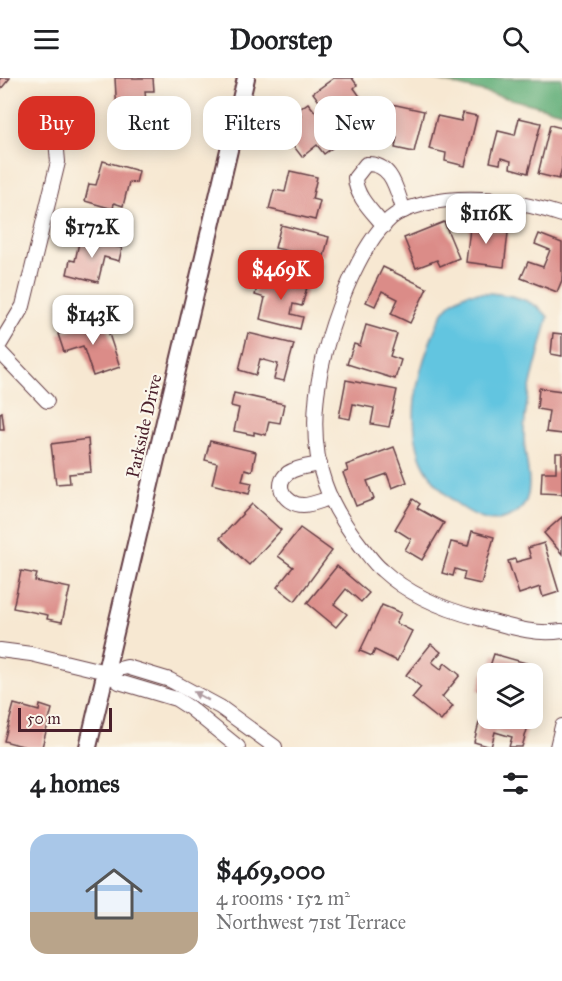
<!DOCTYPE html>
<html lang="en">
<head>
<meta charset="utf-8">
<style>
	:root { --surface:#fff; --page:#f6f6f6; --text:#202124; --muted:#757577; --accent:#d93025 }
	body { margin:0; font-family:"IM FELL Great Primer",serif; background:var(--page); color:var(--text); height:100vh; display:flex; flex-direction:column; font-size:22px; white-space:nowrap }
	* { box-sizing:border-box; margin:0 }
	p { font-size:20px; color:var(--muted) }
	.icon { flex:none; width:33px; height:33px; fill:none; stroke:currentColor; stroke-width:2; stroke-linecap:round; stroke-linejoin:round }
	.map { position:relative; height:669px; overflow:hidden }
	.drawer { display:flex; flex-direction:column; background:var(--surface); flex:1 }
	.drawer>* { flex:none }
	.top-card { position:absolute; left:18px; top:18px; width:526px; height:54px; display:flex; gap:12px }
	.controls { position:absolute; left:477px; top:585px; display:grid; gap:12px }
	.controls a { display:grid; place-items:center; width:66px; height:66px; border-radius:12px; background:var(--surface); box-shadow:0 3px 15px #0003; font-size:30px }
	.scale { position:absolute; left:18px; bottom:15px; width:94px; box-sizing:border-box; padding-left:6px; border:3px solid #4a1f2b; border-top:0; font-size:16px; line-height:21px; white-space:nowrap; color:#4a1f2b; -webkit-text-stroke:4px #fbf7ec; paint-order:stroke }
	.price { position:absolute; translate:-50% -51px; padding:0 14px; border-radius:12px; background:#fff; color:#222; font-size:20px; line-height:39px; filter:drop-shadow(0 2px 3px #0008) }
	.price::after { content:''; position:absolute; left:50%; top:36px; width:18px; height:14px; margin-left:-9px; background:inherit; clip-path:polygon(0 0,100% 0,50% 100%) }
	.price.on { background:var(--accent); color:#fff }
	ul { padding:0; list-style:none }
	li { display:flex; align-items:center; gap:18px; height:150px; padding:0 30px }
	li span { display:grid; place-items:center; flex:none; width:168px; height:120px; border-radius:18px; color:#555 }
	li>.icon { margin-inline-start:auto }
	span .icon { width:72px; height:72px; fill:#fffc; stroke-width:1 }
	li b { font-size:26px }
	h2 { display:flex; justify-content:space-between; align-items:center; height:72px; padding:0 30px; font-size:26px }
	.chip { padding:0 21px; border-radius:18px; background:var(--surface); box-shadow:0 3px 15px #0003; font-size:21px; line-height:54px }
	.chip.on { background:var(--accent); color:#fff }
	header { display:flex; justify-content:space-between; align-items:center; height:78px; padding:0 30px; background:var(--surface); font-size:27px; font-weight:700 }
	.map>svg:first-child { display:block }
</style>
</head>
<body>
<header><svg class="icon" aria-label="menu" viewBox="0 0 24 24"><path d="M4 6h16M4 12h16M4 18h16"/></svg>Doorstep<svg class="icon" aria-label="search" viewBox="0 0 24 24"><circle cx="10" cy="10" r="6"/><path d="M15 15l6 6"/></svg></header>
<div class="map">
<svg width="562" height="669" viewBox="0 0 562 669">
	<rect width="100%" height="100%" fill="#fbf7ec"/>
	<filter id="ink" filterUnits="userSpaceOnUse"><feTurbulence type="fractalNoise" baseFrequency=".0167" numOctaves="2"/><feDisplacementMap in="SourceGraphic" scale="12" xChannelSelector="R" yChannelSelector="G"/><feConvolveMatrix kernelMatrix="1 2 1 2 8 2 1 2 1" color-interpolation-filters="sRGB"/></filter>
	<filter id="wash" filterUnits="userSpaceOnUse"><feTurbulence type="fractalNoise" baseFrequency=".008" numOctaves="4" result="noise"/><feDisplacementMap in="SourceGraphic" scale="24" xChannelSelector="R" yChannelSelector="G"/><feGaussianBlur stdDeviation="1.35" result="paint"/><feColorMatrix in="noise" values="0 0 0 0 0 0 0 0 0 0 0 0 0 0 0 0 0 1.4 0 .05"/><feComposite in="paint" operator="in"/></filter>
	<g filter="url(#wash)">
		<rect width="100%" height="100%" fill="#f7e8d2"/>
		<path fill="#61ad77" stroke="#566651" stroke-width="1.5" d="M428,0H562V34Z"/>
		<path fill="#62c5e0" stroke="#567286" stroke-width="1.5" d="M468,215C495,214 531,217 548,239C539,279 524,318 524,359C524,380 535,407 524,427C520,433 516,435 510,438C478,456 429,406 420,378C408,340 416,302 429,267C438,242 443,225 468,215Z"/>
		<g id="blocks">
			<g fill="#db8c88">
				<path d="M0,0H10L0,12Z"/>
				<path d="M115,0H153L154,13H145L147,38L136,39V50L115,51L114,35H117Z"/>
				<path d="M334,0H352L357,7L354,10L369,31L340,52L313,15Z"/>
				<path d="M308,25L340,64L324,76L317,67L302,79L282,53L301,38L297,33Z"/>
				<path d="M387,25L424,33L414,74L395,70L397,59L380,55Z"/>
				<path d="M463,35L477,38L465,88L445,83L446,75L429,71L437,38L461,43Z"/>
				<path d="M519,40L541,45L528,95L510,90L511,83L501,80L500,86L490,84L498,53L515,57Z"/>
				<path d="M550,47L562,50V90L559,101L538,96Z"/>
				<path d="M103,83L139,93L136,105L129,104L123,128L114,125L113,131L85,123L89,106L96,107Z"/>
				<path d="M290,93L317,99L312,121L320,123L315,142L269,131L274,112L285,114Z"/>
				<path d="M471,142L490,145L489,152L508,155L504,189L466,184Z"/>
				<path d="M444,144L459,180L440,188L437,182L416,190L404,160Z"/>
				<path d="M281,147L329,159L324,178L315,176L313,184L322,186L319,198L285,190L289,173L275,170Z"/>
				<path d="M539,156L562,165V202L557,214L521,200L528,184L543,189L550,172L535,166Z"/>
				<path d="M80,160L122,170L119,183L104,179L98,204L67,196L70,182L75,183Z"/>
				<path d="M383,189L427,210L410,245L391,236L398,221L382,213L375,228L366,224Z"/>
				<path d="M260,197L307,209L302,228L293,226L291,236L303,239L300,251L260,241L265,220L255,217Z"/>
				<path d="M104,241L120,289L93,298L83,268L64,274L58,256Z"/>
				<path d="M366,247L397,256L390,278L401,282L395,301L347,286L354,266L360,268Z"/>
				<path d="M248,255L294,266L284,303L274,301L278,286L260,281L256,297L239,292Z"/>
				<path d="M553,255L562,256V278L551,276Z"/>
				<path d="M346,302L397,312L389,349L371,346L374,330L353,326L350,341L339,339Z"/>
				<path d="M539,310L562,313V356L546,354L549,333L537,331Z"/>
				<path d="M234,315L284,326L280,345L269,343L266,357L254,354V357L234,353L239,330L231,328Z"/>
				<path d="M2,334L4,351H0V335Z"/>
				<path d="M88,361L91,394L69,396L70,405L56,406L51,366Z"/>
				<path d="M210,363L256,374L252,393L245,391L242,403L252,405L249,416L212,406L217,385L205,382Z"/>
				<path d="M394,369L407,404L392,410L387,396L367,403L374,421L356,428L343,395L348,393L346,387Z"/>
				<path d="M556,375H562V416L541,415L542,394H556Z"/>
				<path d="M413,421L420,426L417,430L444,445L422,482L405,472L411,461L395,451Z"/>
				<path d="M252,426L281,452L249,487L220,460Z"/>
				<path d="M562,439V476L544,455Z"/>
				<path d="M300,450L332,473L295,523L277,509L293,489L278,478Z"/>
				<path d="M472,453L494,459L481,506L463,502L465,494L455,491L453,498L442,495L451,464L468,468Z"/>
				<path d="M544,465L559,514L543,519L540,509L519,516L508,483L515,481L516,484L531,480L528,470Z"/>
				<path d="M337,488L369,515L361,524L346,511L334,526L347,536L336,549L307,525Z"/>
				<path d="M21,493L37,496L35,503L70,510L62,544L47,541L48,537L13,530Z"/>
				<path d="M382,527L401,535L396,545L412,553L397,583L375,572L372,578L360,573Z"/>
				<path d="M431,566L441,574L432,584L441,591L445,585L460,597L442,619L453,628L441,643L412,620L421,609L406,597Z"/>
				<path d="M494,576L533,587L530,596H494L496,589L490,588Z"/>
				<path d="M483,595L488,596V615L478,612Z"/>
				<path d="M14,626L39,633L40,627L52,631L42,669H26L4,663Z"/>
				<path d="M483,629L488,630V640L530,641L522,669H509L512,659L495,654L491,669L474,664Z"/>
			</g>
		</g>
	</g>
	<g filter="url(#ink)">
		<use href="#blocks" fill-opacity="0" stroke="#643d44" stroke-width="1.5"/>
		<g fill="none" stroke-linecap="round" stroke-linejoin="round">
			<defs>
				<g id="minor">
					<path d="M562,137C517,122 471,115 424,126C413,129 400,132 391,140C367,160 350,200 339,229C319,283 305,350 325,406C333,429 346,449 361,468C368,476 374,486 382,492C409,517 443,531 478,540C505,547 534,558 562,553"/>
					<path d="M384,148C372,133 356,119 355,100L366,86C393,85 396,112 404,133"/>
					<path d="M0,266L23,228L58,84L55,51"/>
					<path d="M0,274L47,323"/>
					<path d="M320,386C310,388 297,389 288,395C272,407 286,427 303,427C312,427 322,422 331,420"/>
					<path d="M0,572L31,576L106,594L119,604L176,621L190,630L238,669"/>
					<path d="M106,594L127,589L170,602L220,629L275,669"/>
					<path d="M557,669L562,648"/>
				</g>
				<path id="tertiary" d="M88,669L246,0"/>
			</defs>
			<use href="#minor" stroke="#643d44" stroke-width="16"/>
			<use href="#tertiary" stroke="#643d44" stroke-width="20"/>
			<use href="#minor" stroke="#fff" stroke-width="14"/>
			<use href="#tertiary" stroke="#fff" stroke-width="16"/>
		</g>
		<defs><path id="oneway-solid" d="M-6-.8H1V-3.2L6.5 0L1 3.2V.8H-6Z" transform="scale(1.5)"/></defs>
		<use fill="#ae9aa0" href="#oneway-solid" transform="translate(201 618) rotate(-151)"/>
	</g>
	<g text-anchor="middle" dominant-baseline="central" stroke-width="4.5" stroke-linejoin="round" paint-order="stroke">
		<g font-size="18" fill="#4a1f2b" stroke="#fbf7ec">
			<text transform="translate(144 348) rotate(-77)">Parkside Drive</text>
		</g>
	</g>
</svg>
<div class="controls">
<a><svg class="icon" aria-label="layers" viewBox="0 0 24 24"><path d="M12 4l9 5-9 5-9-5zM3 14l9 5 9-5"/></svg></a>
</div>
<div class="scale">50 m</div>
<b class="price" style="left:486px;top:167px">$116K</b>
<b class="price" style="left:92px;top:181px">$172K</b>
<b class="price on" style="left:281px;top:223px">$469K</b>
<b class="price" style="left:93px;top:268px">$143K</b>
<div class="top-card">
<a class="chip on">Buy</a>
<a class="chip">Rent</a>
<a class="chip">Filters</a>
<a class="chip">New</a>
</div>
</div>
<section class="drawer">
<h2>4 homes<svg class="icon" aria-label="filters" viewBox="0 0 24 24"><path d="M4 7h16M4 17h16"/><circle cx="9" cy="7" r="2"/><circle cx="15" cy="17" r="2"/></svg></h2>
<ul>
<li><span style="background:linear-gradient(#a9c7e8 65%,#b9a48a 0)"><svg class="icon" aria-label="home" viewBox="0 0 24 24"><path d="M3 11l9-7 9 7M6 9v11h12V9"/></svg></span><div><b>$469,000</b><p>4 rooms · 152 m²</p><p>Northwest 71st Terrace</p></div></li>
</ul>
</section>
</body>
</html>
